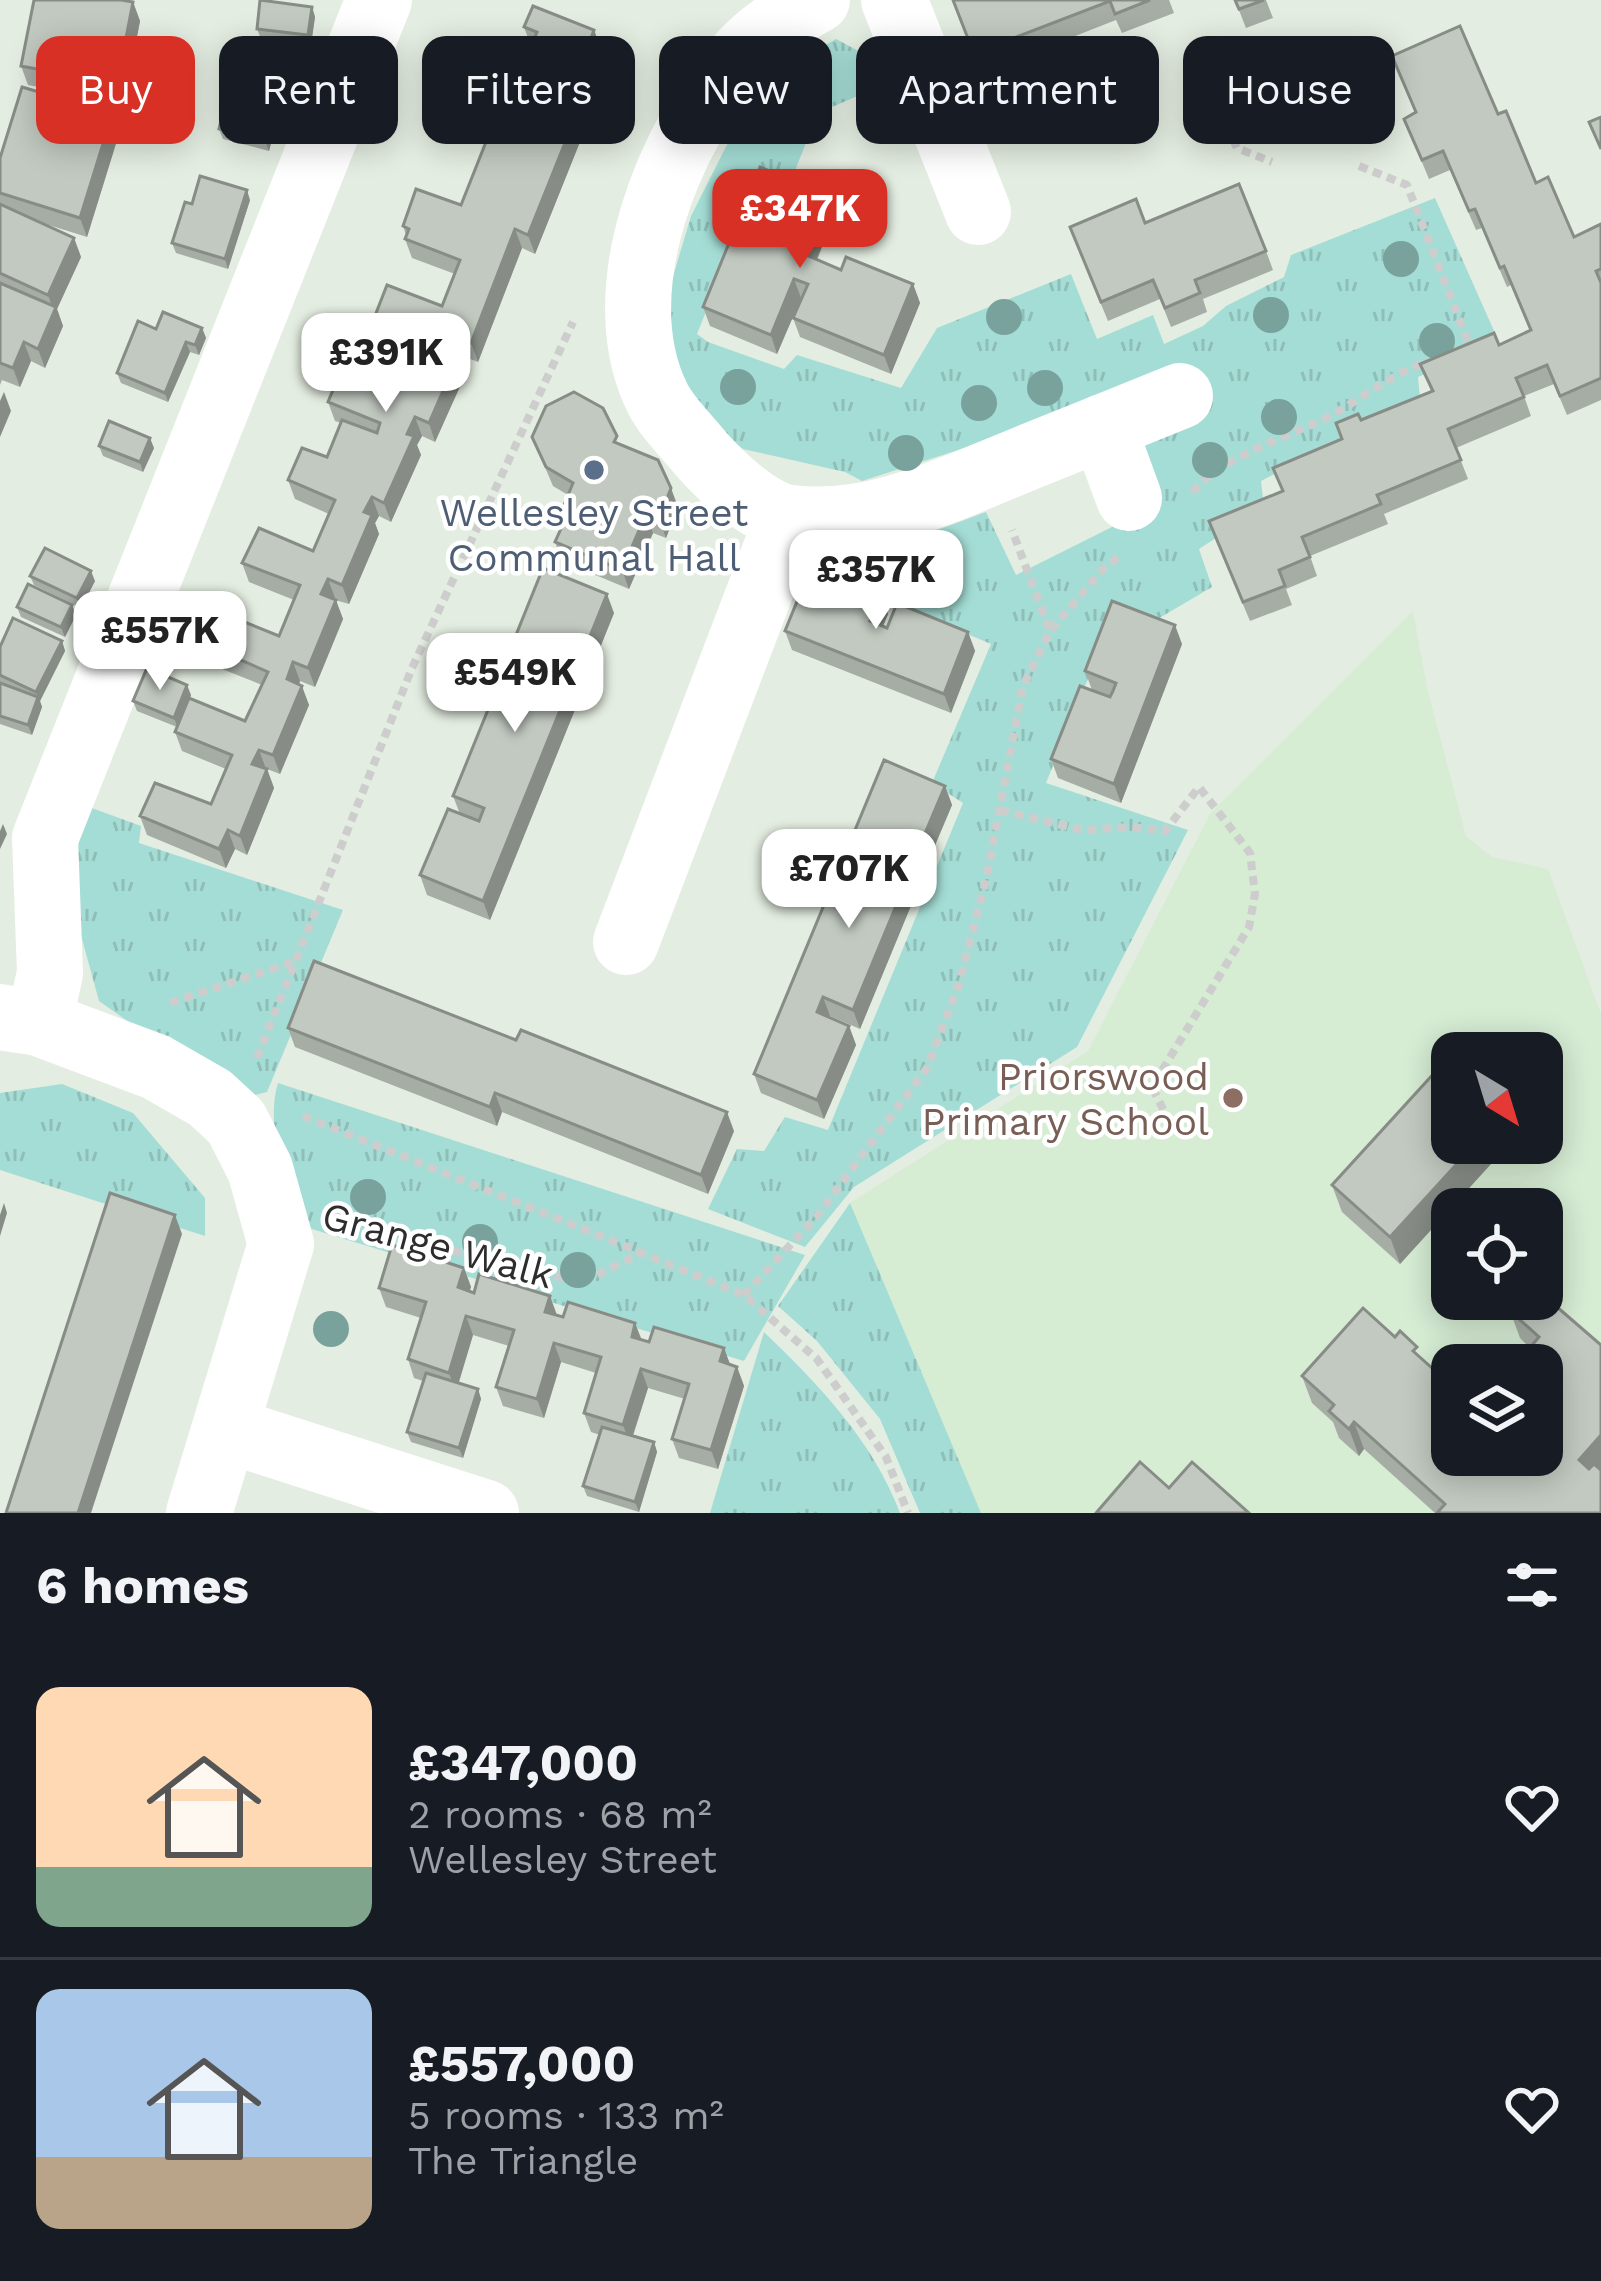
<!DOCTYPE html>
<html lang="en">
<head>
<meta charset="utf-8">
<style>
	:root { --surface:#171b24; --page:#242831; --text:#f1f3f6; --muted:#9ea1a6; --line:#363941; --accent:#d93025 }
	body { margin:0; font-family:"Work Sans",sans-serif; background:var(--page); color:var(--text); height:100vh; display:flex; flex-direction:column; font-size:45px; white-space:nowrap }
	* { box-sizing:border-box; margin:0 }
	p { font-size:39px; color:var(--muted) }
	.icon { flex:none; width:66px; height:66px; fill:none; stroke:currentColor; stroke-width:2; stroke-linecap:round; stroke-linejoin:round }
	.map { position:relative; height:1513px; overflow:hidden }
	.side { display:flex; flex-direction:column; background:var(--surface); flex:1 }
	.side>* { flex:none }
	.top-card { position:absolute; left:36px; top:36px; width:1530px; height:108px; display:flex; gap:24px }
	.needle { width:78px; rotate:142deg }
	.buttons { position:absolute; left:1431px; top:1032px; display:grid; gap:24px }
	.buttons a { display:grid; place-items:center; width:132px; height:132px; border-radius:24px; background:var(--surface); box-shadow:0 6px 30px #0003; font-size:60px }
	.price { position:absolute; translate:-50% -102px; padding:0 27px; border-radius:24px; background:#fff; color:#222; font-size:39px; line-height:78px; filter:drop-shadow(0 3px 6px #0008) }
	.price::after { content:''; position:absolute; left:50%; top:72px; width:36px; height:27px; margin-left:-18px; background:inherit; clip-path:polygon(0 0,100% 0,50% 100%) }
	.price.current { background:var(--accent); color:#fff }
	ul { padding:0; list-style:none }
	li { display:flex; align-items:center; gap:36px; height:300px; padding:0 36px }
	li+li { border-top:3px solid var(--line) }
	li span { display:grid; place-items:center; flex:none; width:336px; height:240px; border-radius:24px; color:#555 }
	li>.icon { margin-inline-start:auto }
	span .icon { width:144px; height:144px; fill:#fffc; stroke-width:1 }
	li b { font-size:51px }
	h2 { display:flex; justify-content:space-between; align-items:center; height:144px; padding:0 36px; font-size:51px }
	.pill { padding:0 42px; border-radius:24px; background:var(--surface); box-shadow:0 6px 30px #0003; font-size:42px; line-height:108px }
	.pill.current { background:var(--accent); color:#fff }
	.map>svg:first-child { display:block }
</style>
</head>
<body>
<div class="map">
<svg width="1601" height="1513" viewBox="0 0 1601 1513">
	<defs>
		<pattern id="grass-tufts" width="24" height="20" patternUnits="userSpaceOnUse" patternTransform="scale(3)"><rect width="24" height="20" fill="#a4ddd5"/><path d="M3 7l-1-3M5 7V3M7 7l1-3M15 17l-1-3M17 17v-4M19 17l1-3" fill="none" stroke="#8ebeb7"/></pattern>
	</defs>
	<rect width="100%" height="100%" fill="#e4ede1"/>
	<path fill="#d6ecd3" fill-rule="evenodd" d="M1413,611L1427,688L1466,836L1492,857L1548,869L1601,1014V1513H981L850,1203L1088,1051L1210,814ZM1452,1053H1542V1143H1452ZM1452,1209H1542V1299H1452ZM1452,1365H1542V1455H1452Z"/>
	<g fill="url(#grass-tufts)">
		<path d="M836,39L866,55L874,89L818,113L788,188L759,181L697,334L708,342L784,369L797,355L901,388L937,328L1071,274L1097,339L1153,315L1164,344L1203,326L1226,306L1284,277L1291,255L1435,198L1499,342L1418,377L1420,398L1261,481L1264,507L1199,549L1212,587L1156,620L1117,607L1046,783L1188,830L1077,1047L854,1187L805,1247L708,1209L737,1149L764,1151L785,1117L828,1130L963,803L932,783L991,644L822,573L986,512L1016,575L1158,504L1085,409L862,481L845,472L743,449L700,414L675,376L664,307L691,216L749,101L795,62Z"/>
		<path d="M89,807L141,826L139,843L343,910L267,1092L238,1099L99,1001L76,917L77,849Z"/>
		<path d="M278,1083L805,1255L744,1361L302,1226C288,1182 264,1129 278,1083Z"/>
		<path d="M62,1084L133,1113L205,1198V1236L0,1170V1093Z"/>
		<path d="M850,1203L981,1513H920L880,1419L817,1341L778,1306Z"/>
		<path d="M764,1332C820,1386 872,1440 900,1513H710Z"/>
	</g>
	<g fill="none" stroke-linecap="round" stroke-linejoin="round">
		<g stroke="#cdcdcd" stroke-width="8" stroke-dasharray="9 6" stroke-linecap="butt">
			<path d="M1199,117L1225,123L1237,148L1272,162"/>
			<path d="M1359,166L1407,185L1470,347L1466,348"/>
			<path d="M1192,492C1230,451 1291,438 1339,411C1369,393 1396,372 1429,361"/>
			<path d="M1051,630L1103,569L1118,557"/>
			<path d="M1000,810L1082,830L1130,827L1165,831L1199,787L1250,853L1255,894L1249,927L1152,1087L1168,1119"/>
			<path d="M170,1003L296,961"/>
			<path d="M257,1058L412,668L573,322"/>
			<path d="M303,1116L640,1252"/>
			<path d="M338,1216L497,1264L583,1282L641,1253L744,1295L817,1359L886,1457L908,1513"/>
			<path d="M744,1295L817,1216L927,1068L959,984L986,880L1023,686L1050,631L1012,530"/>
		</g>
		<g stroke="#fff" stroke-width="66">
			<path d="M817,0C790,15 764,31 743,53C669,134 604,293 658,399C667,417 684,433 697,449C716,472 760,515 791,518C871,528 947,490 1019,461C1073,439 1126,418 1180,396"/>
			<path d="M894,0L978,212"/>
			<path d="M1103,427L1129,498"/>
			<path d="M626,942L788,518"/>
			<path d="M0,1017L39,1023L156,1067L210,1098L236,1122L260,1169L281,1244L199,1513"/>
			<path d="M39,1023L50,973L45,838L379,0"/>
			<path d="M225,1429L486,1513"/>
		</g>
	</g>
	<g fill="#7aa29c">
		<circle cx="1401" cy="259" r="18"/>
		<circle cx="1271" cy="315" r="18"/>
		<circle cx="1004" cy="317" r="18"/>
		<circle cx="1437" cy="341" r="18"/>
		<circle cx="738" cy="387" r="18"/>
		<circle cx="1045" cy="388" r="18"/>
		<circle cx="979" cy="403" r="18"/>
		<circle cx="1279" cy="417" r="18"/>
		<circle cx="906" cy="453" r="18"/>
		<circle cx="1210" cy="460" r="18"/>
		<circle cx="368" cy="1197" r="18"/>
		<circle cx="480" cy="1242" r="18"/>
		<circle cx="578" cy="1270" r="18"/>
		<circle cx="331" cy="1329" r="18"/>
	</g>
	<g fill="#a6ada5">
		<path d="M952,0H1169L1174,13L1122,33L1116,20L1009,62L1015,80L988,91Z"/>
		<path d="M1235,0H1266L1273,18L1246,28Z"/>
		<path d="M133,2L140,21L124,103L28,85L21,66Z"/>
		<path d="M312,7L315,17L311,43L320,56L296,115L278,107L274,97L296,43L261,39L257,29Z"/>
		<path d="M524,27L594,30L601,49L590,78L598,97L535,254L522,248L478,362L465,357L462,363L466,373L435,442L422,436L417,445L421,455L391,522L379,516L375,523L379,534L349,604L335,600L343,619L315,687L300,681L299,685L309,705L280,774L267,769L274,788L247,855L235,849L226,868L147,835L140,816L211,804L226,769L182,751L175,732L177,727L137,711L133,701L191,695L190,698L245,721L262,685L217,667L211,647L279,636L294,600L249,582L242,563L313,551L329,514L295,499L288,480L327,457L341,423L335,421L328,402L400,389L415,353L380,340L373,321L442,306L455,274L412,258L405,239L406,235L403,226L461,205L531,46Z"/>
		<path d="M1392,56L1498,114L1536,183L1574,237L1601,224V400L1567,415L1554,384L1524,396L1531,416L1456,448L1468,479L1384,514L1388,524L1310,556L1317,576L1286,589L1292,605L1250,621L1216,540L1282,492L1361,420L1431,391L1420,364L1499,345L1530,331L1511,285L1507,287L1482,228L1476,230L1450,170L1429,179L1404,119L1415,113Z"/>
		<path d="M273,109L277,119L269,151L223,139L219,129Z"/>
		<path d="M94,113L111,118L118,137L87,237L39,222L74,238L81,257L57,309L63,326L45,368L31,361L20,387L2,380L0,385V158Z"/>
		<path d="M250,200L228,269L176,253L172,243L192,204Z"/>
		<path d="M835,214L817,260L841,270L913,284L920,303L891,374L800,337L793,318L801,298L777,354L710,326L703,307Z"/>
		<path d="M1145,223L1266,251L1273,270L1203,299L1207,312L1171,327L1160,299L1108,321L1077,246Z"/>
		<path d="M202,328L206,338L199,355L190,352L168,402L121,383L117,373L156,329Z"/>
		<path d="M532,437L620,444L678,507L666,538L653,533L629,589L562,561L555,542L565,519L562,510L568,495L553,486Z"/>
		<path d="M99,446L154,448L143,472L103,456Z"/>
		<path d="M30,576L95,581L81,608L34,585Z"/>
		<path d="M881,595L888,614L883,626L887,628L968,632L975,651L951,713L792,650L785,631Z"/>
		<path d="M17,607L76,615L65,637L21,617Z"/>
		<path d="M614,613L490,920L427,895L420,875L460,814L453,796L539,666L521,659L514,640Z"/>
		<path d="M62,641L65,651L40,701L42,707L32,735L0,724V647Z"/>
		<path d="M1182,644L1121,803L1058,778L1051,759L1092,690L1085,671Z"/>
		<path d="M884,760L945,786L952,805L922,876L892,865L910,872L917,891L860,1029L830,1016L829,1018L849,1026L856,1045L824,1119L761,1093L754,1074Z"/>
		<path d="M288,1028L734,1131L708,1194L502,1112L497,1126L295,1047Z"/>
		<path d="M1452,1143H1510L1400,1264L1342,1212L1332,1185Z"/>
		<path d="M464,1268L471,1287L469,1291L563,1317L635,1323L642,1340L649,1342L724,1348L730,1365L737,1367L744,1386L718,1469L679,1458L672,1439L685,1399L648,1388L633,1436L654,1442L657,1452L639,1512L587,1496L583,1486L600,1435L591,1432L584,1413L596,1373L561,1362L544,1418L503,1406L496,1387L509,1346L473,1335L458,1383L478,1389L481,1399L463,1458L411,1442L407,1432L423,1381L414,1378L408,1359L421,1318L386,1307L379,1288Z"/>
		<path d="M1542,1299L1601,1513H1435L1364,1449L1359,1456L1339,1438L1333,1422L1312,1403L1302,1376L1452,1455H1542L1545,1408L1542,1405V1365L1530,1348L1520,1338L1510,1311Z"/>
	</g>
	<g fill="#878d86">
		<path d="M133,2L140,21L124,103L117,84Z"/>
		<path d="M312,7L315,17L311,45L308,35Z"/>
		<path d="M594,30L601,49L585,92L578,73Z"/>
		<path d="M317,46L320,56L296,115L293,105Z"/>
		<path d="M591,78L598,97L535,254L528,235Z"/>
		<path d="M273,109L277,119L269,151L265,141Z"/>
		<path d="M111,118L118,137L87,237L80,218Z"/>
		<path d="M247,190L250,200L228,269L225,259Z"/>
		<path d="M828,195L835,214L811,273L804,254Z"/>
		<path d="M515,229L522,248L478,362L471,343Z"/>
		<path d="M74,238L81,257L57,309L63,326L45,368L38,349L54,312L48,295Z"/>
		<path d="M794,279L801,298L777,354L771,335Z"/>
		<path d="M913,284L920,303L891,374L884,355Z"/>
		<path d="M202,328L206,338L199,355L195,345Z"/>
		<path d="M458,338L465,357L462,363L466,373L435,442L429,423Z"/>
		<path d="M24,342L31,361L20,387L13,368Z"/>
		<path d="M186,342L190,352L168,402L165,393Z"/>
		<path d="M4,392L11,411L0,437V401Z"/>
		<path d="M415,417L422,436L417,445L421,455L391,522L384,503L407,434Z"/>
		<path d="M150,438L154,448L143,472L140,462Z"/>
		<path d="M671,488L678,507L666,538L659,519Z"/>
		<path d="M372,497L379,516L375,523L379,534L349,604L342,585L364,512Z"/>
		<path d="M646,514L653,533L629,589L622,570Z"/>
		<path d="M91,571L95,581L81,608L77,598Z"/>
		<path d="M328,579L335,598L328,613L321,594Z"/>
		<path d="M607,594L614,613L490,920L483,901Z"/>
		<path d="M881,595L888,614L877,640L870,621Z"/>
		<path d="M336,600L343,619L315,687L308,668Z"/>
		<path d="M72,605L76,615L65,637L61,627Z"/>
		<path d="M1175,625L1182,644L1121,803L1114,784Z"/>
		<path d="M968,632L975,651L951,713L944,694Z"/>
		<path d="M62,641L65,651L40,701L42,707L32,735L28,725L38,697L36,692Z"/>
		<path d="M293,662L300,681L294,698L287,679Z"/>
		<path d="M187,685L191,695L178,728L174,718Z"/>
		<path d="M302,686L309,705L280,774L273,755Z"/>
		<path d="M259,750L266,769L252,764Z"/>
		<path d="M267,769L274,788L247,855L240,836Z"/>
		<path d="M945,786L952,805L922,876L915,857Z"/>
		<path d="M3,824L7,834L0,849V831Z"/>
		<path d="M228,830L235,849L226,868L219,849Z"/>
		<path d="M885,845L892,864L886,879L879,860Z"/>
		<path d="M910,872L917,891L860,1029L853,1010Z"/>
		<path d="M823,997L830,1016L823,1031L817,1012Z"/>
		<path d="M849,1026L856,1045L824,1119L817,1100Z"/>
		<path d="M495,1093L502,1112L497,1126L490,1107Z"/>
		<path d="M727,1112L734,1131L708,1194L701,1175Z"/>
		<path d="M1476,1143H1510L1400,1264L1390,1237Z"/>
		<path d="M4,1203L7,1213L0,1236V1215Z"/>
		<path d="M175,1215L182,1234L91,1513H78Z"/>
		<path d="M464,1268L471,1287L465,1306L458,1287Z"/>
		<path d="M550,1296L557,1315L545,1312Z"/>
		<path d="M466,1316L473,1335L456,1392L449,1373Z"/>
		<path d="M635,1323L642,1342L632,1337Z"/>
		<path d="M554,1343L561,1362L544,1418L537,1399Z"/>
		<path d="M724,1348L731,1367L720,1361Z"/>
		<path d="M737,1367L744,1386L718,1469L711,1450Z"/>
		<path d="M641,1369L648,1388L630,1444L623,1425Z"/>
		<path d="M478,1389L481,1399L463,1458L459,1448Z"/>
		<path d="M1354,1422L1364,1449L1359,1456L1349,1429Z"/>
		<path d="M1601,1435V1473L1589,1487L1579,1460Z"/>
		<path d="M654,1442L657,1452L639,1512L635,1502Z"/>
	</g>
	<g fill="#c1c9c0" stroke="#878d86" stroke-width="3">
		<path d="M34,0H121L133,2L117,84L21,66Z"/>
		<path d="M260,0L312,7L308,35L257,29Z"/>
		<path d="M953,0H1150L1115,14L1110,1L1001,43L1008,61L981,72Z"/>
		<path d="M1235,0H1264L1239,9Z"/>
		<path d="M533,6L594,30L578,73L591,78L528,235L515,229L471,343L458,338L453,351L459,354L429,423L415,417L407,434L414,436L384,503L372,497L364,512L372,515L342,585L328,579L321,594L336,600L308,668L293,662L287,679L302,686L273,755L259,750L252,764L267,769L240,836L228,830L219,849L140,816L155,783L211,804L232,755L175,732L189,698L245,721L268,672L211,647L225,614L279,636L300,585L242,563L259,528L313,551L335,500L288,480L302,448L327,457L342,420L377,433L380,423L328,402L343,366L400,389L421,339L373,321L387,285L442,306L460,260L405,239L409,229L403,226L416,189L461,205L522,51L528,54L537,32L524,27Z"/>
		<path d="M1460,26L1498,114L1506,111L1536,183L1548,177L1574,237L1601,224V269L1596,271L1601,283V378L1560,396L1547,365L1516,378L1524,397L1448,429L1461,460L1377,495L1381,504L1302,537L1310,557L1279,570L1285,586L1243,602L1209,521L1283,491L1273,468L1342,439L1336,423L1358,414L1361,420L1433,391L1420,364L1494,333L1499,345L1531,330L1504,266L1500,268L1475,209L1469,211L1443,151L1422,160L1404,119L1416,112L1392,56Z"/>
		<path d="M298,38L317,46L293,105L274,97Z"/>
		<path d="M22,87L93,108L91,112L111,118L80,218L0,193V158Z"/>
		<path d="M227,97L273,109L265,141L219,129Z"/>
		<path d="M1601,117V149L1589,122Z"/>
		<path d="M760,167L828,195L804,254L841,270L846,257L913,284L884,355L793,318L808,284L794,279L771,335L703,307Z"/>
		<path d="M200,176L247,190L225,259L172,243L185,202L192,204Z"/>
		<path d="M1239,184L1266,251L1195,280L1200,293L1165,308L1153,280L1101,302L1070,227L1136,199L1145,223Z"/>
		<path d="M0,204L74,238L48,295L0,273Z"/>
		<path d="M0,283L56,307L38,349L24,342L13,368L0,363Z"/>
		<path d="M163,312L202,328L195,345L186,342L165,393L117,373L138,321L156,329Z"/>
		<path d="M574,392L603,408L617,436L614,442L658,460L671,488L659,519L646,514L622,570L555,542L568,513L562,510L573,483L546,467L532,437L546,406Z"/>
		<path d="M109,421L150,438L140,462L99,446Z"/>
		<path d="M45,548L91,571L77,598L30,576Z"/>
		<path d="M811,567L881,595L870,621L887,628L897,603L968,632L944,694L785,631Z"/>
		<path d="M543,568L607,594L483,901L420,875L448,809L479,821L484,808L453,796L509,658L538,669L545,652L514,640Z"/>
		<path d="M28,584L72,605L61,627L17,607Z"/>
		<path d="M1112,601L1175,625L1114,784L1051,759L1080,686L1110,697L1113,691L1116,683L1085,671Z"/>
		<path d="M13,618L62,641L36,692L0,675V647Z"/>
		<path d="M147,668L187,685L174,718L133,701Z"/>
		<path d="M0,683L38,697L28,725L0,716Z"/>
		<path d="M884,760L945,786L915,857L885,845L882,851L879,860L910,872L853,1010L823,997L817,1012L849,1026L817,1100L754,1074Z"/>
		<path d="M314,961L516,1040L521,1030L727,1112L701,1175L495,1093L490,1107L288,1028Z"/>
		<path d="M1448,1058L1452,1062V1143H1476L1390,1237L1332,1185Z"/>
		<path d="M110,1193L175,1215L78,1513H6Z"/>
		<path d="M392,1245L464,1268L458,1287L474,1293L479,1274L550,1296L545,1312L563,1317L568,1302L635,1323L632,1337L649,1342L654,1327L724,1348L720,1361L737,1367L711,1450L672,1439L689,1384L641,1369L623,1425L584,1413L601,1357L554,1343L537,1399L496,1387L514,1330L466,1316L449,1373L408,1359L426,1302L379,1288Z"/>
		<path d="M1542,1294L1601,1345V1435L1579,1460L1589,1469L1594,1464L1601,1470V1513H1437L1445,1504L1354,1422L1349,1429L1329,1411L1334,1405L1302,1376L1363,1308L1395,1337L1400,1331L1417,1347L1413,1351L1452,1386V1455H1542V1411L1554,1397L1542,1387V1365L1516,1364L1539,1337L1510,1311L1520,1299H1542Z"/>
		<path d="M426,1373L478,1389L459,1448L407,1432Z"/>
		<path d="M602,1427L654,1442L635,1502L583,1486Z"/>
		<path d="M1140,1462L1169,1488L1192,1462L1249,1513H1096Z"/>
	</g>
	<circle fill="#5c6f8a" stroke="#fff" stroke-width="4.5" cx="594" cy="470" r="12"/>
	<circle fill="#8d6e63" stroke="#fff" stroke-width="4.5" cx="1233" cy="1098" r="12"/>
	<g text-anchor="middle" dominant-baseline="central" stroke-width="9" stroke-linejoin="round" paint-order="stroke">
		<g font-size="39" fill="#4e5e75" stroke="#fff">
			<text x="594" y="512">Wellesley Street<tspan x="594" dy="45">Communal Hall</tspan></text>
		</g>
		<g font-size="39" fill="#785e54" stroke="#fff" text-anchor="end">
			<text x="1209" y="1076">Priorswood<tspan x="1209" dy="45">Primary School</tspan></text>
		</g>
		<g font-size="39" fill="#2d2d2d" stroke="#fff">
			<text transform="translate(438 1245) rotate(15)">Grange Walk</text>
		</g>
	</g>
</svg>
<div class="buttons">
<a><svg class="needle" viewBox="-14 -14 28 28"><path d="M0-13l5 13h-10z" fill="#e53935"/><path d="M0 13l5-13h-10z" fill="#9ea1a6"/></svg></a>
<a><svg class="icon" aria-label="locate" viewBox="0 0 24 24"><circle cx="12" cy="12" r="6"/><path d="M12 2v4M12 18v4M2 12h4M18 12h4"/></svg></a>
<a><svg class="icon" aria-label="layers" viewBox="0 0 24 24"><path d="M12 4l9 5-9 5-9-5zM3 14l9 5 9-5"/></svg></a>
</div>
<b class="price current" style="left:800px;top:271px">£347K</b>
<b class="price" style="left:386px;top:415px">£391K</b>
<b class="price" style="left:876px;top:632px">£357K</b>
<b class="price" style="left:160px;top:693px">£557K</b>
<b class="price" style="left:515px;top:735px">£549K</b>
<b class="price" style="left:849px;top:931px">£707K</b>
<div class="top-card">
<a class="pill current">Buy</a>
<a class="pill">Rent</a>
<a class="pill">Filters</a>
<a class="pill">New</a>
<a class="pill">Apartment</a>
<a class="pill">House</a>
</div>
</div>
<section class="side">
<h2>6 homes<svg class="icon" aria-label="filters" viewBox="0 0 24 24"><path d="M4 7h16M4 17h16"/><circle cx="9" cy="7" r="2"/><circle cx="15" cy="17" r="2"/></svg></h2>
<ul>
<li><span style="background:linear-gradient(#ffd9b3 75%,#7fa58c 0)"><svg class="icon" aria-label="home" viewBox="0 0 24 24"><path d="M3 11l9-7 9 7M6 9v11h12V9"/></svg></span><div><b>£347,000</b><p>2 rooms · 68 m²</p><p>Wellesley Street</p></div><svg class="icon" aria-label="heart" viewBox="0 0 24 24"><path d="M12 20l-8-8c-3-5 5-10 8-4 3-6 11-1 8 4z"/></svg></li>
<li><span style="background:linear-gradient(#a9c7e8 70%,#b9a48a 0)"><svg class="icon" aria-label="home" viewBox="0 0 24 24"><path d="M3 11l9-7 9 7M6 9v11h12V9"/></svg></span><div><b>£557,000</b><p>5 rooms · 133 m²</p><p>The Triangle</p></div><svg class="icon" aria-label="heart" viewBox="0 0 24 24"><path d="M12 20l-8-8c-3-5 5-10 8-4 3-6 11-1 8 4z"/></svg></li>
</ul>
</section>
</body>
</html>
